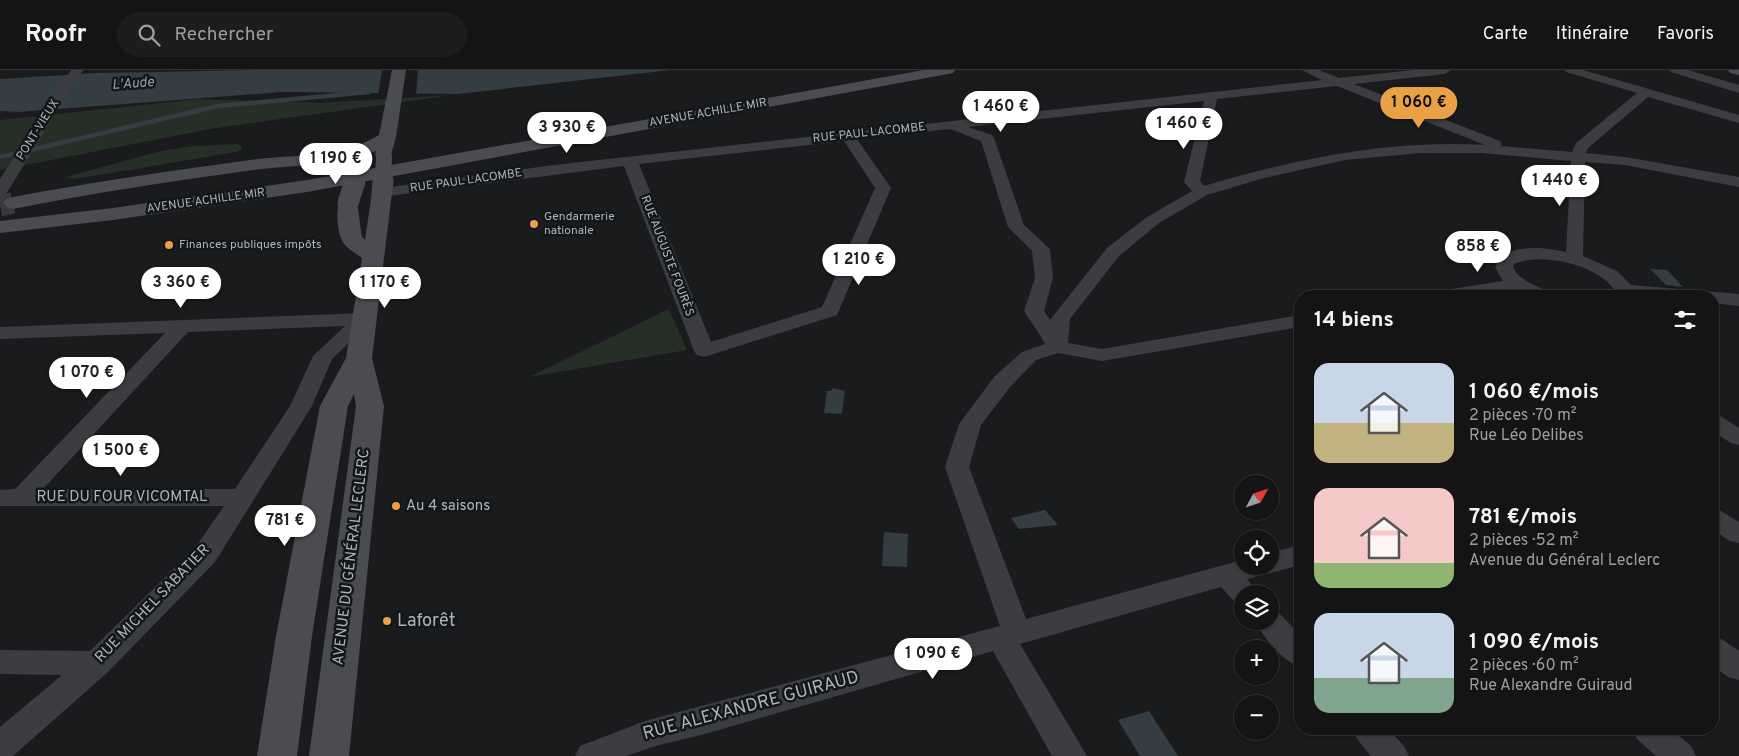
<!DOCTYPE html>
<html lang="fr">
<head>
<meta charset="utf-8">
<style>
	:root { --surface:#141415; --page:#1d1d1e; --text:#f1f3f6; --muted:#9d9ea0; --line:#333334; --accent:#eaa045 }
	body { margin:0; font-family:Overpass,sans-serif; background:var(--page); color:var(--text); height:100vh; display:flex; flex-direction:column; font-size:19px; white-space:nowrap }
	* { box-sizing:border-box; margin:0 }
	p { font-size:16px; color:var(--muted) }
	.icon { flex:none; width:28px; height:28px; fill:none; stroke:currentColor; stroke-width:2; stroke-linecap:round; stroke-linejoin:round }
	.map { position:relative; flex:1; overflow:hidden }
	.side { position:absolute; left:1294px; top:220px; width:425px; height:445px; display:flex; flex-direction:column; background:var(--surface); border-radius:20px; box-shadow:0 1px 4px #0004,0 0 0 1px var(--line) }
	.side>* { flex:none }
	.needle { width:32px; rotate:50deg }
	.tools { position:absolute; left:1234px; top:405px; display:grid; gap:10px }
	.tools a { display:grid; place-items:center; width:45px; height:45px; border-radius:50%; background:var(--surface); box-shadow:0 1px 4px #0004,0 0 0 1px var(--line); font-size:25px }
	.price { position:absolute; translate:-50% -42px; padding:0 11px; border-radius:18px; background:#fff; color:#222; font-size:16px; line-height:32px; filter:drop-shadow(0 1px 2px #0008) }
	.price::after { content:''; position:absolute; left:50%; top:30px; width:15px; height:11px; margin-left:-8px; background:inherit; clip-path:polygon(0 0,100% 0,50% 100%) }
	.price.on { background:var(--accent); color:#111 }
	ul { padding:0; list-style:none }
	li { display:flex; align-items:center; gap:15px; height:125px; padding:0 20px }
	li span { display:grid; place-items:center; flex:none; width:140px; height:100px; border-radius:15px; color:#555 }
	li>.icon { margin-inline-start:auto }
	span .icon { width:60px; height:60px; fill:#fffc; stroke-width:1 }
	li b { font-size:21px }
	h2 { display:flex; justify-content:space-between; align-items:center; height:60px; padding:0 20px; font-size:21px }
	header { display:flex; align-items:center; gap:30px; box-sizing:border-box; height:70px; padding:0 25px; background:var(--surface); border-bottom:1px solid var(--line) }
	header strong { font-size:24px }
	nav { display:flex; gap:28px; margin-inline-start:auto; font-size:18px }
	.search { width:350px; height:45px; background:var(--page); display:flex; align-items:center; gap:12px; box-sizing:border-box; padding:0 18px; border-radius:28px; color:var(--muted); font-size:19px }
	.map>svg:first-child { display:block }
</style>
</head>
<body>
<header>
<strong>Roofr</strong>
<div class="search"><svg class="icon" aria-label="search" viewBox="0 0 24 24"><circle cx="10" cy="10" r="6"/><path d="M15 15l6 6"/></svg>Rechercher</div>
<nav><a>Carte</a><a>Itinéraire</a><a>Favoris</a></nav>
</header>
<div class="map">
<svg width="1739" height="686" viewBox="0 0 1739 686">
	<rect width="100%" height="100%" fill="#1a1b1c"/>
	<g fill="#262f27">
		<path d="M453,25L210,59L0,100V50L199,29L319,33Z"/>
		<path d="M237,74L242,76V79L236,82L111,103L73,109L65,107L161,81L194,76Z"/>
		<path d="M669,239L687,280L529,307Z"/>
	</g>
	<g fill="#333d42">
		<path d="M260,0H671L458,24L282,22L19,42L0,41V9L96,3Z"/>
		<path d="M1650,199L1667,200L1683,217L1666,215Z"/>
		<path d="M833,318L845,321L842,344L824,343L827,321H831Z"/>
		<path d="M1045,440L1058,455L1019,459L1011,448Z"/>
		<path d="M884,462L908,464L907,497L882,496Z"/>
		<path d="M1149,641L1178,686H1140L1118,650Z"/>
	</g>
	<path fill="#1a1b1c" d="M382,0H418L416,26L378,25Z"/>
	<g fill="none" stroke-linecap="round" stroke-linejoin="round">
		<path stroke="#333d42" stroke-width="4.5" d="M0,87L218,36L369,22"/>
		<path stroke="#38393c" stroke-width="21" stroke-dasharray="21 11" stroke-linecap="butt" d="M0,136L13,133"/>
		<g fill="#3b3d41" fill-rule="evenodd">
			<path d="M71,0H84L76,9L8,121L6,124L0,126V109Z"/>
			<path d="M1302,0H1319L1339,8L1413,0H1451L1445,4L1354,14L1500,71L1502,74L1500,76L1572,82L1576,73L1637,23L1566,2L1564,0H1583L1739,45V53L1648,27L1588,78L1586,83L1625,87L1739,107V117L1625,95L1585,92L1583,186L1617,201L1631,215L1739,224V236L1712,233V226H1618C1605,196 1543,181 1514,194L1513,197L1517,204L1526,211L1549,222L1551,226H1526L1514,220L1477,226H1436L1438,222L1445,220L1503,211L1495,197C1506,172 1544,177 1566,182L1571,91L1482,83H1421L1345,90L1264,108L1207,125L1159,153L1119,186L1070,249L1068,273L1102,279L1300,245V257L1102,291L1058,283L1036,290L1010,317L981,355L969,397L1026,549L1242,490V496H1270V483L1300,475V495L1247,509L1258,524H1242V534L1234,531L1221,517L1020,574L1087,686H1052L993,581L701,665L659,675L626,686H575L580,676L645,651L1000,556L945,397L959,354L994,307L1022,282L1045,274C1039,262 1031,253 1024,241L1035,208L1032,181L1008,157L981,71L950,59L857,69L891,118L837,245L704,287L697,285L694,281L624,96L382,127L376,125L374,122L376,119L554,95L1322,10ZM1337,16L1485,75C1389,69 1295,89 1204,116L1200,111L1217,29ZM1204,31L1184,112L1192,121L1147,147L1107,178L1050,250L1044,241L1053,208L1050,179L1024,155L994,68L992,65L968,57ZM844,71L875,118L822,237L711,272L639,94Z"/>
			<path d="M1669,0H1688L1739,15V23L1671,2Z"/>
			<path d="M364,243L371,245L374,249L332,289L312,336L215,492L108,602L13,686H0V657L62,605L0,604V580L90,581L195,478L224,436H0V420L15,419L165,263L0,269V257ZM345,256L313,286L290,336L235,419H43L188,262Z"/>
			<path d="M1712,344L1720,346L1739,358V375L1731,373L1712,361Z"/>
			<path d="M1712,438L1721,441L1739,452V473L1730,471L1712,459Z"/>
			<path d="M1270,540L1279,543L1300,565V597C1282,591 1264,568 1255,551H1270Z"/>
			<path d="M1712,566L1723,570L1739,581V610L1728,607L1712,595Z"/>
			<path d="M1352,659H1388L1404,676L1409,686H1371L1357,669Z"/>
			<path d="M1632,659H1671L1691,676L1696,686H1656L1637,669Z"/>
		</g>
		<g fill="#4a4c51" fill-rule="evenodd">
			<path d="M392,0H406L396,67L390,89L384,90L378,89L375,85L376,81C337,96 294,95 253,100C173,111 92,123 13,139L6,137L3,133L6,129L13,127C92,112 171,101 250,90C293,84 340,89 379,65Z"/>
			<path d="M924,0H955L953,3L948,4L307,122L113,150L0,163V151L113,138L307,110Z"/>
			<path d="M1728,0H1739V5L1730,3Z"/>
			<path d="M382,116L389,118L392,122L372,288L384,336L349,686H309L356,336L354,324L348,336L312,566L297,686H257L276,566L320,336L346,288L362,188C356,183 347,179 343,172C337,163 335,138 341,129L348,127L355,129C359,135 360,158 362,167L365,170L372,122L375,118Z"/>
		</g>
		<g stroke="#4a4c51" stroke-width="16">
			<path d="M352,90L359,97L354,112"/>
			<path d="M383,112L384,87"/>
		</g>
		<g stroke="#4a4c51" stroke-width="21">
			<path d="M382,122L383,111"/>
			<path d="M348,133L355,111"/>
		</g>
	</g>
	<g fill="#eaa045" stroke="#151618" stroke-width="2">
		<circle cx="534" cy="154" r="5"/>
		<circle cx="169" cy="175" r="5"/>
		<circle cx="396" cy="436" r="5"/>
		<circle cx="387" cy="551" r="5"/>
	</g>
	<g text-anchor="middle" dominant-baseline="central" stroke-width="5" stroke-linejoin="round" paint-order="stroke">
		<g font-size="12" fill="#aeb3bb" stroke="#151618">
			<text transform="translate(708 43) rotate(-10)">AVENUE ACHILLE MIR</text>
			<text transform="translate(38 60) rotate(-58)">PONT-VIEUX</text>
			<text transform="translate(869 63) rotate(-6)">RUE PAUL LACOMBE</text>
			<text transform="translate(466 111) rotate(-8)">RUE PAUL LACOMBE</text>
			<text transform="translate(206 131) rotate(-8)">AVENUE ACHILLE MIR</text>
			<text transform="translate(667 186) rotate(69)">RUE AUGUSTE FOURÈS</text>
		</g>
		<g font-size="12" fill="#aeb3bb" stroke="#151618" text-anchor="start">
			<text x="544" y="147">Gendarmerie<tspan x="544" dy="14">nationale</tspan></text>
			<text x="179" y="175">Finances publiques impôts</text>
		</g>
		<g font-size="14" font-style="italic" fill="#87a4b4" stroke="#151618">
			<text transform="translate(133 14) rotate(-4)">L'Aude</text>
		</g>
		<g font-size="15" fill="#aeb3bb" stroke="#151618">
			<text x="122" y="427">RUE DU FOUR VICOMTAL</text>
			<text transform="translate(352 487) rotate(-83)">AVENUE DU GÉNÉRAL LECLERC</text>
			<text transform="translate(153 534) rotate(-46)">RUE MICHEL SABATIER</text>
		</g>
		<g font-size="15" fill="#aeb3bb" stroke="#151618" text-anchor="start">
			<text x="406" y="436">Au 4 saisons</text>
		</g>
		<g font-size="18" fill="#aeb3bb" stroke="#151618" text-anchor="start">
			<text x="397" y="551">Laforêt</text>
		</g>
		<g font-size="18" fill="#aeb3bb" stroke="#151618">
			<text transform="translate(751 636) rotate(-15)">RUE ALEXANDRE GUIRAUD</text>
		</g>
	</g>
</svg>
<div class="tools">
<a><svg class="needle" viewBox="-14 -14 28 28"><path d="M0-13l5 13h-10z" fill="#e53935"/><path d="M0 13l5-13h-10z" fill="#9d9ea0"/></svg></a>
<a><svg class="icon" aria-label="locate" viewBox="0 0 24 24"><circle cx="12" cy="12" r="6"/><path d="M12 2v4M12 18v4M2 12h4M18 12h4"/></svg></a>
<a><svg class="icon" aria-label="layers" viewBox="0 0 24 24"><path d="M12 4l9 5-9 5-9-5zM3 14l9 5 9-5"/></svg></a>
<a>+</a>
<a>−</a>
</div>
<b class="price on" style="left:1419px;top:59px">1 060 €</b>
<b class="price" style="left:1001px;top:63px">1 460 €</b>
<b class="price" style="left:1184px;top:80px">1 460 €</b>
<b class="price" style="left:567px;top:84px">3 930 €</b>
<b class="price" style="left:336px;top:115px">1 190 €</b>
<b class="price" style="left:1560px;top:137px">1 440 €</b>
<b class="price" style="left:1478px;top:203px">858 €</b>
<b class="price" style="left:859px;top:216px">1 210 €</b>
<b class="price" style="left:181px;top:239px">3 360 €</b>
<b class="price" style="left:385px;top:239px">1 170 €</b>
<b class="price" style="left:87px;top:329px">1 070 €</b>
<b class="price" style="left:121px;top:407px">1 500 €</b>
<b class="price" style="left:285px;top:477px">781 €</b>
<b class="price" style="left:933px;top:610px">1 090 €</b>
<section class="side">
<h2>14 biens<svg class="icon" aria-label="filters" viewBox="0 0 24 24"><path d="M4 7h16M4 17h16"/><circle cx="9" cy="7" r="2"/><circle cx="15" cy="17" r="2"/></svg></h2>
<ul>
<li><span style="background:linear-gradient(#c9d6e8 60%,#c2b280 0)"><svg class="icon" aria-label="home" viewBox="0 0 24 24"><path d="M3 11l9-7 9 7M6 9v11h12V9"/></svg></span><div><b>1 060 €/mois</b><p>2 pièces · 70 m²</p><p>Rue Léo Delibes</p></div></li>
<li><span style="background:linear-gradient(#f6c9c9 75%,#8fb573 0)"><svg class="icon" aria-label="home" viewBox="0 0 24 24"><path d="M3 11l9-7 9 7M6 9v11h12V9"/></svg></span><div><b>781 €/mois</b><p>2 pièces · 52 m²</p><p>Avenue du Général Leclerc</p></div></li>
<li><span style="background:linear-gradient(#c9d6e8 65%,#7fa58c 0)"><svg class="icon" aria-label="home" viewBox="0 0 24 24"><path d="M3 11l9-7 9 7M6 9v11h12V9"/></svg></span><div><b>1 090 €/mois</b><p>2 pièces · 60 m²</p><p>Rue Alexandre Guiraud</p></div></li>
</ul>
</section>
</div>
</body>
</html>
